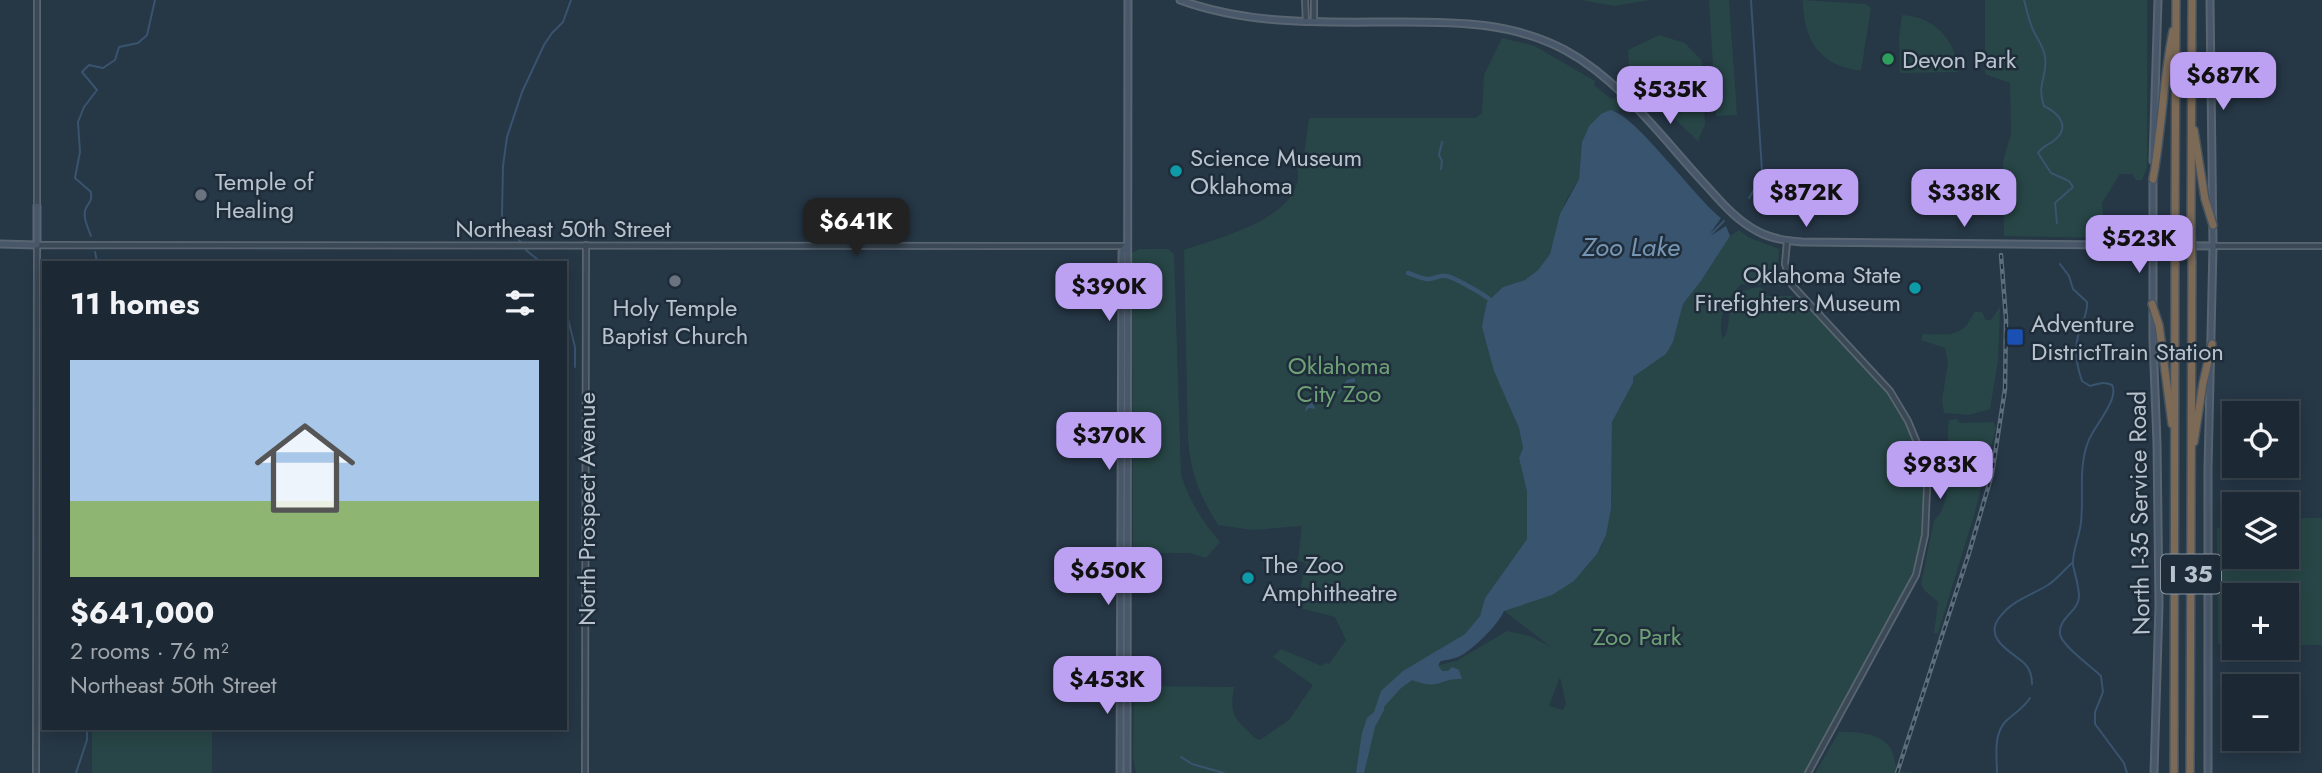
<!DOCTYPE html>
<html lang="en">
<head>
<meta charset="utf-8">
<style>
	:root { --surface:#1c2934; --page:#293540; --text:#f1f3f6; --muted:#a0a6ac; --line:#3a454f; --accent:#bca0f2 }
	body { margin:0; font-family:Jost,sans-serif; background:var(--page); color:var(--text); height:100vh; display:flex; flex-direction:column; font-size:26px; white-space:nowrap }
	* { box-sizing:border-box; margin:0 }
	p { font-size:23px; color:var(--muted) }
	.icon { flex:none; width:38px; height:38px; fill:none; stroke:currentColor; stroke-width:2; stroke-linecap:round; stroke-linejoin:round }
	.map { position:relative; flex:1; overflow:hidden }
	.drawer { position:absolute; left:42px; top:261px; width:525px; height:469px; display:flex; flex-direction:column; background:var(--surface); border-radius:0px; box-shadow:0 4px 18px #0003,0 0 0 2px var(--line) }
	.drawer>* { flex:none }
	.buttons { position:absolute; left:2222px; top:401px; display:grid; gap:14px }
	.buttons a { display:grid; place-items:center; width:77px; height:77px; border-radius:0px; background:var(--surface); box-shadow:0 4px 18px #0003,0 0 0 2px var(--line); font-size:35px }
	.price { position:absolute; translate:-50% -60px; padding:0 16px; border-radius:14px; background:var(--accent); color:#111; font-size:23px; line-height:46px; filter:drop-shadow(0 2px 4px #0008) }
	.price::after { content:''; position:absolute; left:50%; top:42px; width:21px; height:16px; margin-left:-10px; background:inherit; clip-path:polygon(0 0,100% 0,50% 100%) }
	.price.selected { background:#222; color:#fff }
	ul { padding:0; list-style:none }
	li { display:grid; align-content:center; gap:14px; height:371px; padding:0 28px }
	li span { display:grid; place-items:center; height:217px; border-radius:0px; color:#555 }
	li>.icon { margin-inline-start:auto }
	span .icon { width:126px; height:126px; fill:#fffc; stroke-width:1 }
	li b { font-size:30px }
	h2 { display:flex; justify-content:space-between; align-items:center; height:84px; padding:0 28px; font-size:30px }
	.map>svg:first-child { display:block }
</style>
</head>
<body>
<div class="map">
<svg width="2322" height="773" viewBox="0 0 2322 773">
	<rect width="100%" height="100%" fill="#263746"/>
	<g fill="#284647" fill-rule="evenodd">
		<path d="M1581,0H1650L1614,6Z"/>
		<path d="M1709,0H1729L1737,115L1716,116Z"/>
		<path d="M1803,0L1866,4L1871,8L1861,71C1819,66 1803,39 1803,0Z"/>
		<path d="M1985,0H2147V168L2142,180H2136L2132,174H2120L2102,203L2105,238L2004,236L2003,161L2011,134L2010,83L1985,74Z"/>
		<path d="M1902,15C1935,17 1956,40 1958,72L1900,73L1899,39Z"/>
		<path d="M1659,35L1685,43L1702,61L1705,124L1698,141L1647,92L1641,79L1629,67L1628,50Z"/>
		<path d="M1502,38L1535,46L1595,81L1594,85L1611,99L1615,98L1622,104L1618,111H1610L1601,114L1589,126L1582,142L1579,179L1566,200L1550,254L1538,270L1525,280L1503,287L1487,302L1509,404L1519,428L1523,448L1519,458L1527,492V539L1485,598L1480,616L1465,634L1430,656L1440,665L1456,661L1507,631L1530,636L1551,647L1504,611L1574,581L1597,554L1602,545L1611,509L1612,422L1633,383V377L1666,354L1673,342L1683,304L1701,281L1730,236L1739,230L1750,238L1779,249L1778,268L1781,286L1741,284C1728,298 1716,319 1723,339C1738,317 1714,293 1760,287L1765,291L1767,296H1792L1803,304C1831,333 1862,361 1887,393C1927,447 1934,520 1909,581C1899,604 1885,625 1873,647L1868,653V656L1804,773H1136L1133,758L1134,689L1137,686L1234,687C1229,718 1235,717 1255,738L1260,740L1289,720L1313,685L1273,657L1281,649L1322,666L1325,663L1329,664L1346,640L1335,617L1296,607L1306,564L1298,560L1302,526L1252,530L1218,525C1200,496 1191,475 1188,440L1184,250C1216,238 1295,220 1298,177C1298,173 1297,170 1297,166L1304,155L1309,118H1476L1482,113L1484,75ZM1560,677L1566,704L1563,710L1549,706Z"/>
		<path d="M822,210H847V222L840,224L838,214L834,215L832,213L823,219L826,232L832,231V238H822Z"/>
		<path d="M1139,249H1168L1174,254L1181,475C1190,502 1202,521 1220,542L1206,558L1190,553H1135L1133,549L1132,253Z"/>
		<path d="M2000,307L1998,361L1990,409L1969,415L1944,413L1942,400L1948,363L1945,348L1921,340L1923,334C1947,334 1963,339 1974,312H1982L1986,320H1991Z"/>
		<path d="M1957,419L1960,423L1993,422L1996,427L1975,512L1938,633H1934L1938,602L1924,590L1921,584L1934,520C1956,503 1945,445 1949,420Z"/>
		<path d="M2287,518H2322V645H2287V595H2235V644H2218L2217,528L2235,523V556H2287Z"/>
		<rect x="92" y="728" width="120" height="45"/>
		<path d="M1839,732C1857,732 1881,732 1891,749C1894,755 1895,764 1897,771L1916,773H1815Z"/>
	</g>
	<g fill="#39546e">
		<path d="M1610,110C1634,113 1695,198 1721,218L1707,238L1726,226L1730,236L1701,281L1683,304L1673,342L1666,354L1633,377V383L1612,422L1611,509L1606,535L1597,554L1574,581L1552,595L1504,611C1498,625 1472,651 1458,657C1453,659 1446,660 1441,661L1438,665L1442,671H1448L1452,667L1459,670L1462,679C1439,678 1440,691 1412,680L1400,689L1384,707V710L1375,727L1364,773H1356L1362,733L1367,718L1374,712L1381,691L1403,671L1465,634L1480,616L1485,598L1527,539V492L1519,458L1523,448L1519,428L1494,371L1482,327L1484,316L1487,302L1503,287L1525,280L1538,270L1550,254L1560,214L1579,179L1582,142L1589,126L1601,114Z"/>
		<path d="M1355,378V382L1347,383L1339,394L1332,395L1329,399L1319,398L1312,403L1316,409L1309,408L1305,412L1306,407L1321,393L1319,390L1339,391L1347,380Z"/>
	</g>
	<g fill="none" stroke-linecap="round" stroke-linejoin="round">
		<g stroke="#39546e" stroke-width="2">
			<path d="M2024,0C2027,11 2029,22 2034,32C2038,40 2044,48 2045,57C2048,77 2036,84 2044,106C2060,114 2072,128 2052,142C2046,146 2042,147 2038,153L2051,173L2069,181L2073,187L2055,203L2057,223"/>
			<path d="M1441,169L1442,161L1439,155L1442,142"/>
			<path d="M1749,198L1760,180L1762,171L1751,0"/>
			<path d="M91,236C88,228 82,216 86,208C90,201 92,201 91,192L75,178L80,152L78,122L84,107L97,90L82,72L89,65L103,68L115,60L119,47L138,43L147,35L155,0"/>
			<path d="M1707,238L1724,221"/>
			<path d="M95,252L97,262"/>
			<path d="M541,262L527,251L502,216L503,166L507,137L522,92L544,45L552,33L563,22L571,0"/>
			<path d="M2060,264L2069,276L2073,289L2087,302C2088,314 2081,325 2078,336C2074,351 2077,367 2082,381L2090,386C2099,384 2102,381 2112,385C2120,399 2093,427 2088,442C2078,468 2084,495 2081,522C2080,536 2072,551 2073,565C2075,575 2079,586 2079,597C2078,612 2058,618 2060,634C2062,646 2092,667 2101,676L2103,692L2095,712V724L2124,763L2127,773"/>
			<path d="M565,307L575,347V367"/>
			<path d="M2032,684C2032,677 2030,669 2025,664C2014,653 1983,640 1999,618C2012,600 2030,596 2048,585C2057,579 2064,570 2072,563"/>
			<path d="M1181,757L1192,764L1224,773"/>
			<path d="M76,773L87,740V728"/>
			<path d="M1997,773C1997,756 1993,736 2005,722C2014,713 2023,709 2030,698"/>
		</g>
		<path stroke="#39546e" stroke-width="4.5" d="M1408,273C1415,275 1423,280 1430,279C1436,278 1440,275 1446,276C1452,276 1487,296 1490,300"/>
		<defs>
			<g id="tertiary">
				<path d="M1305,0L1306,22"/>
				<path d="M1314,22V0"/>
				<path d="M37,206V0"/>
				<path d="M1787,241L1785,264L1792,285L1890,391L1908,421L1918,445L1927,488L1925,535L1916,575L1808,773"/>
				<path d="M2213,246H2322"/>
				<path d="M36,773L37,245L1126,246"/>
				<path d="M585,773L586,245"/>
			</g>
			<g id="secondary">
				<path d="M1180,0C1251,26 1325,22 1400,22C1458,22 1512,22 1565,50C1620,80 1660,135 1702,181C1719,199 1734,219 1757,231C1771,239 1786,241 1802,242L2213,246"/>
				<path d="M2153,161L2158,0"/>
				<path d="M2153,178V340L2157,443L2159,605L2154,773"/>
				<path d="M0,244L37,245V206"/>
				<path d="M1120,773L1122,252L1126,246"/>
				<path d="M1127,773L1128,0"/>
				<path d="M2208,773V469L2213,246L2210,0"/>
			</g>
			<g id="motorway">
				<path d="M2194,130L2205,199L2213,225"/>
				<path d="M2153,179C2162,130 2163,80 2173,31"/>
				<path d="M2175,227L2176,0"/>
				<path d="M2191,228L2192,0"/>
				<path d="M2152,304L2159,325L2172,424"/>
				<path d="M2194,442L2203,383L2212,344"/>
				<path d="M2174,773L2175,263"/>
				<path d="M2190,773L2192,262"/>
			</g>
		</defs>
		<use href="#tertiary" stroke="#596672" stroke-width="8"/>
		<use href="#secondary" stroke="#596672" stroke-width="9"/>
		<use href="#motorway" stroke="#455360" stroke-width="10"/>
		<use href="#tertiary" stroke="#3b4855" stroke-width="4.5"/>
		<use href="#secondary" stroke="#485769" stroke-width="5"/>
		<use href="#motorway" stroke="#7c6a57" stroke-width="7"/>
		<defs>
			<path id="rail" d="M1897,773L1969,553L1992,474L2005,389L2006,319L2001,255"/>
		</defs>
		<use href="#rail" stroke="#5c6d7c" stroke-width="4.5"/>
		<use href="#rail" stroke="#1f2d3b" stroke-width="2" stroke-dasharray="5" stroke-linecap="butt"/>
		<defs>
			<g id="motorway-bridge">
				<path d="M2175,227V263"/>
				<path d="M2191,228L2192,262"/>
			</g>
		</defs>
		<use href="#motorway-bridge" stroke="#455360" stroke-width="10" stroke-linecap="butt"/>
		<use href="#motorway-bridge" stroke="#7c6a57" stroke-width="7"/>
	</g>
	<circle fill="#2e9e5b" stroke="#1f2d3b" stroke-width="2.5" cx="1888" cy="59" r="7"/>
	<g fill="#0f9aa8" stroke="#1f2d3b" stroke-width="2.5">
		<circle cx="1176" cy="171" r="7"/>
		<circle cx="1915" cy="288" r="7"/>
		<circle cx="1248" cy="578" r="7"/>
	</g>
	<g fill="#6b7280" stroke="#1f2d3b" stroke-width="2.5">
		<circle cx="201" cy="195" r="7"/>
		<circle cx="675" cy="281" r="7"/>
	</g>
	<rect fill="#1a4fb4" stroke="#1f2d3b" stroke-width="2.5" x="2006" y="328" width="18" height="18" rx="3.5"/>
	<g text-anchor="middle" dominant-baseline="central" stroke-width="5" stroke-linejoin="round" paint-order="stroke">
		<rect fill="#1f2d3b" stroke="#8a96a2" stroke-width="2" x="2161" y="554.5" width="60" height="39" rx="5"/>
		<g font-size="23" font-weight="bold" fill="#b8c3ce">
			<text x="2191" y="574">I 35</text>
		</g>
		<g font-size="24" fill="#b8c3ce" stroke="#1f2d3b" text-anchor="start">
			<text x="1902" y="59">Devon Park</text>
			<text x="1190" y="157">Science Museum<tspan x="1190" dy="28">Oklahoma</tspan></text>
			<text x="215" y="181">Temple of<tspan x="215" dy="28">Healing</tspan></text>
			<text x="1901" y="274" text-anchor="end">Oklahoma State<tspan x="1901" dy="28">Firefighters Museum</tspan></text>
			<text x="675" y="307" text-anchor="middle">Holy Temple<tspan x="675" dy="28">Baptist Church</tspan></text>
			<text x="2031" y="323">Adventure<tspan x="2031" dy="28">DistrictTrain Station</tspan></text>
			<text x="1262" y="564">The Zoo<tspan x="1262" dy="28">Amphitheatre</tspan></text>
		</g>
		<g font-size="24" fill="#b8c3ce" stroke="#1f2d3b">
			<text x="563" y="228">Northeast 50th Street</text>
			<text transform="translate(586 509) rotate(-90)">North Prospect Avenue</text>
			<text transform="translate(2139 513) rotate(-91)">North I-35 Service Road</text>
		</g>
		<g font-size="24" fill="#6ea175" stroke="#1f2d3b">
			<text x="1339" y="365">Oklahoma<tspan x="1339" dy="28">City Zoo</tspan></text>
			<text x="1637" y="636">Zoo Park</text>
		</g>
		<g font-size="26" font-style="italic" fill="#7796b3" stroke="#1f2d3b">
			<text x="1631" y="247">Zoo Lake</text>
		</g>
	</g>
</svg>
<div class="buttons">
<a><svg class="icon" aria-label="locate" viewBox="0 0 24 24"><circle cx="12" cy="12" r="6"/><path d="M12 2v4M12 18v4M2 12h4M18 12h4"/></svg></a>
<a><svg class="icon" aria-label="layers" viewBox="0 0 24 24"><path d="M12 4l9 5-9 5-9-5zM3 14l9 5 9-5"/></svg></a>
<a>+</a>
<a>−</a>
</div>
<b class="price" style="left:2223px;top:112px">$687K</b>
<b class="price" style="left:1670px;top:126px">$535K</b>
<b class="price" style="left:1806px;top:229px">$872K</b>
<b class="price" style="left:1964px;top:229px">$338K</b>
<b class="price selected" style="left:856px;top:258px">$641K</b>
<b class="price" style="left:2139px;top:275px">$523K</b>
<b class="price" style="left:1109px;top:323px">$390K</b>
<b class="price" style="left:1109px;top:472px">$370K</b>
<b class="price" style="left:1940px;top:501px">$983K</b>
<b class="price" style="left:1108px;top:607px">$650K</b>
<b class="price" style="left:1107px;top:716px">$453K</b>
<section class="drawer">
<h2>11 homes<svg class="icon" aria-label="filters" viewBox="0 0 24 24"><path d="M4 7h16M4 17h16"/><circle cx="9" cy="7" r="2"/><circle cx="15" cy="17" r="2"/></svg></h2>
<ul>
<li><span style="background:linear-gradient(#a9c7e8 65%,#8fb573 0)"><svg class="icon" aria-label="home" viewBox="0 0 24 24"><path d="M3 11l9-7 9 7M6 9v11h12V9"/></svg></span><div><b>$641,000</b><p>2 rooms · 76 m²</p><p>Northeast 50th Street</p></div></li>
</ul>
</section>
</div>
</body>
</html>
